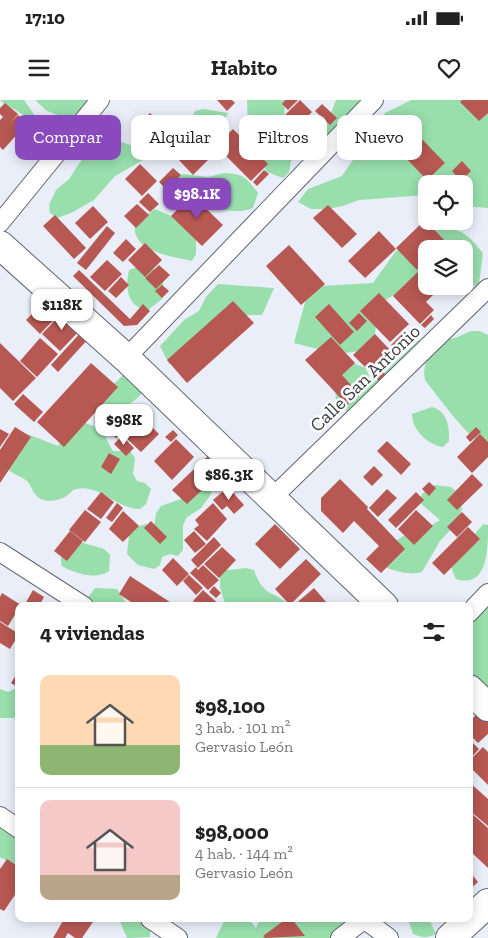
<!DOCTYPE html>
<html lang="es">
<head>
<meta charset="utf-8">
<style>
	:root { --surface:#fff; --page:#f2f2f2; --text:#222; --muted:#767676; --line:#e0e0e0; --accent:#8b49be }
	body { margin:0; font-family:"Zilla Slab",serif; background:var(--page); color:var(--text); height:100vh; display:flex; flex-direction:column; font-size:19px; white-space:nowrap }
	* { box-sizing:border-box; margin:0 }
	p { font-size:16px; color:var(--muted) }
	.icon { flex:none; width:28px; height:28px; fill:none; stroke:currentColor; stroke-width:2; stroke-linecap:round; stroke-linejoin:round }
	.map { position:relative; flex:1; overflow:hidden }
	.drawer { position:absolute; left:15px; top:502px; width:458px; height:320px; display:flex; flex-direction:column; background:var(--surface); border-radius:10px; box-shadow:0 2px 12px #0003 }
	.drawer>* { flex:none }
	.hud { position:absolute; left:15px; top:15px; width:459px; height:45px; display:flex; gap:10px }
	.tools { position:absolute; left:418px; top:75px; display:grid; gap:10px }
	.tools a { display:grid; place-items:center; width:55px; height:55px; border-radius:10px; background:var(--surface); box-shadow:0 2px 12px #0003; font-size:25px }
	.price { position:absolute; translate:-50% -42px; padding:0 11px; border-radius:10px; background:#fff; color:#222; font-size:16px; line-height:32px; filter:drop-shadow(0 1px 2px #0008) }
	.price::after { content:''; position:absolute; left:50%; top:30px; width:15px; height:11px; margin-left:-8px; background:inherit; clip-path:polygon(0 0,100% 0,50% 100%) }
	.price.on { background:var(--accent); color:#fff }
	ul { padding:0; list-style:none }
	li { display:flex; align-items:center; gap:15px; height:125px; padding:0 25px }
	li+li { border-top:1px solid var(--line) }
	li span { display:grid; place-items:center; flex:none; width:140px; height:100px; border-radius:10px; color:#555 }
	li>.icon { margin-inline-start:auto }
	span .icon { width:60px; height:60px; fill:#fffc; stroke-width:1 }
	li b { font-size:21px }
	h2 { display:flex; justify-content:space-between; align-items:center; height:60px; padding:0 25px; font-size:21px }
	.pill { padding:0 18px; border-radius:10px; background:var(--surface); box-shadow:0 2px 12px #0003; font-size:18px; line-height:45px }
	.pill.on { background:var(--accent); color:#fff }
	.status { display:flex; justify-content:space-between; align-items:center; height:35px; padding:0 25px; background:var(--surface); direction:ltr }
	.status svg { height:14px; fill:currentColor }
	header { display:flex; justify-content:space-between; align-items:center; height:65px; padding:0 25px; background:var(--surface); font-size:22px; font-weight:800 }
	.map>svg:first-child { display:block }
</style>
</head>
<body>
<div class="status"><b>17:10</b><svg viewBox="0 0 49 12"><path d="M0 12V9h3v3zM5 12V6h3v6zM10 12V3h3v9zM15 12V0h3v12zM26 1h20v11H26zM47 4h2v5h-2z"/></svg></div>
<header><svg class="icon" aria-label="menu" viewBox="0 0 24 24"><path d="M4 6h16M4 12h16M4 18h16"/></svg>Habito<svg class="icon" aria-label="heart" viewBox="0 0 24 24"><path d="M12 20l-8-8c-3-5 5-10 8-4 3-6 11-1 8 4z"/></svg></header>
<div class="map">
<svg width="488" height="838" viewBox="0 0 488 838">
	<rect width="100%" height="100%" fill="#e9eef9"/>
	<g fill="#98dfac" fill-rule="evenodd">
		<path d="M0,0H24L42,26L2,2Z"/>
		<path d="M35,0H94L81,24L47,11Z"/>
		<path d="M247,0H284L285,23L291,38L292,56L289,72L283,78L267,72L263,65L262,57L252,46L248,30Z"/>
		<path d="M336,0H367L357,36L351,42H327L322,36Z"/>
		<path d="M411,0H488V108L464,106V84H426V95L359,100L343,106L327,109H311L298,102L308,89L342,76L385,13Z"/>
		<path d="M203,9L228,13L217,35C205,35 197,36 189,25L195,11Z"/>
		<path d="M100,39C118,40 136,42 143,60L115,76L94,100L71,113L57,118L50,113L49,105L56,90L69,79L93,43Z"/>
		<path d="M224,73C244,74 246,77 258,93L253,108C231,118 194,102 177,87L176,78L183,74L208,77Z"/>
		<path d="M155,109L178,119L196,137V154L192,161C171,156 131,152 135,124Z"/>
		<path d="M442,127C464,130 469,136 483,153L479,184L464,189L402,191L387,199L377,213L374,245C346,260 323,250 294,243L307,195L321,186L373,183L396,151ZM426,149H464V186H426Z"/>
		<path d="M145,164L162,174L164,192L162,199L148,210C127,208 125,187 129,170Z"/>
		<path d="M218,184L274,188L262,215H246L186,265L169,264L160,246L184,220L199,211L206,197Z"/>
		<path d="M471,231H479L488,235V348C470,341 439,298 425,280L424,272L429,242L455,238Z"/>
		<path d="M419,240L423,248L354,314L339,308C330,290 340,277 350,262L366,268L372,284Z"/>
		<path d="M129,269L145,289C135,305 114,312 96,316L92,309L96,302Z"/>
		<path d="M432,307C448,312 449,326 449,341L443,347C428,345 412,330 412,314Z"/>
		<path d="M85,323C106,329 103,335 113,351H130L135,358L133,374L137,381L145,383L151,389L146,404L140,409C115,409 98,381 73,390C66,400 45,406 36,395C32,391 31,385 27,381C21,376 13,375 8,369L22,332L58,346L69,327Z"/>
		<path d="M211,370L218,373L210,396L201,408L186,418L183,426V450L178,456L170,454L162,457L160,465L154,469L138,465L127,454L130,428L147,424L154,428L156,413L161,406L184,398L204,385Z"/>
		<path d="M435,385L451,387L457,392L462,409L457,423L440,441L422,472C407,476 391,470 377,463L375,456L403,436L427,428L440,420L419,402L422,394Z"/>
		<path d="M484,424L488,425C488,449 488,489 456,479C454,475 451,469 452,464C454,458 479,428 484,424Z"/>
		<path d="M73,440L104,449L110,455L109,471C96,480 76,474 62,466C59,456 63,446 73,440Z"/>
		<path d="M246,468L254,470C263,497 273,490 291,506H226L220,488V471Z"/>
		<path d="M95,488L117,489L128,506H86V500Z"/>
		<path d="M488,499V592L474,586L469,566V511Z"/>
		<path d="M19,587V618H0V589L8,592Z"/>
		<path d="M0,722L19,727V766L0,757Z"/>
		<path d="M119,819H143L150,829V837L127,838Z"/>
		<path d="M225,819H249L256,828L260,819H346L338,838H216Z"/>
		<path d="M408,819H429L436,834C428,838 422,838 413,834Z"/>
	</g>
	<g fill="#b75853">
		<path d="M217,0H232L235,3L227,11Z"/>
		<path d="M285,0H298L288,10L282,4Z"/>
		<path d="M300,0L312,12L297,27L285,15Z"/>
		<path d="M462,0H488V13L479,21L460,2Z"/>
		<path d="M5,3L18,14L10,23L18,15L27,23L3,50L0,47V20L3,17L0,14V8Z"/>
		<path d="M322,4L337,18L330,25L315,11Z"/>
		<path d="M150,13L167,29L151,45L134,29Z"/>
		<path d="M287,21L294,29L282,41L275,34Z"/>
		<path d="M307,24L319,36L301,54L289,42Z"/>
		<path d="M233,29L268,64L251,81L216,46Z"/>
		<path d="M416,33L445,63L427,80L399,51Z"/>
		<path d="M194,43L210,58L193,75L178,59Z"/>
		<path d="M213,46L221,53L214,60L207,52Z"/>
		<path d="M462,61L471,71L461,81L452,71Z"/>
		<path d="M140,64L157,81L142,96L125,79Z"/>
		<path d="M173,68L181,75L167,90L159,82Z"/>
		<path d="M264,70L269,74L257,86L253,82Z"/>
		<path d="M148,93L159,104L150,112L139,102Z"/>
		<path d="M192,95L223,125L202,146L171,116Z"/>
		<path d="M137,104L149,115L136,128L124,116Z"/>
		<path d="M328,105L357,134L342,148L313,118Z"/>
		<path d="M93,106L108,122L90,139L75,123Z"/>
		<path d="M55,115L86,148L74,159L43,126Z"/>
		<path d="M425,120L446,142L439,149H426V161L417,170L396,148Z"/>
		<path d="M107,126L115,133L86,170L77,163Z"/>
		<path d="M379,131L396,149L365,178L348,161Z"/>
		<path d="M126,139L136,149L123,162L113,153Z"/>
		<path d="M145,143L162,160L145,177L128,160Z"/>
		<path d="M289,145L325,184L301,205L266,166Z"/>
		<path d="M107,160L122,174L105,191L90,177Z"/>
		<path d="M426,164V186H442L426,202L434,210L420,224L393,196Z"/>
		<path d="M159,165L170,175L156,189L145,178Z"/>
		<path d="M79,170L130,219L143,204L150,211L137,225L124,226L73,176Z"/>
		<path d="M121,177L129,185L116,198L108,191Z"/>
		<path d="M162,185L169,191L162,198L155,191Z"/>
		<path d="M379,193L409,224L390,242L360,211Z"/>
		<path d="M49,196L63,210L40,234L26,220Z"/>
		<path d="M233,201L254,223L187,283L167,260Z"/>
		<path d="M329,204L354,232L340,245L315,217Z"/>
		<path d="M65,210L83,227L60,251L42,234Z"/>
		<path d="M359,213L367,221L357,231L349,223Z"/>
		<path d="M431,215L434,219L425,228L421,225Z"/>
		<path d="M83,230L90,237L58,272L51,265Z"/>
		<path d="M405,231L414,240L400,254L391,245Z"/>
		<path d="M375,234L390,250L375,264L386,275L379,281L353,255Z"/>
		<path d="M331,237L355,263L342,275L359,294L347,305L305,260Z"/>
		<path d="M40,238L58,254L37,277L20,261Z"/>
		<path d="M0,243L36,278L13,301L0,288Z"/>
		<path d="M91,263L118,287L64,347L37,322Z"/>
		<path d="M23,294L43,312L34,322L14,304Z"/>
		<path d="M125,306L137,318L116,338L104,327Z"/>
		<path d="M142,317L159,334L141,352L123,335Z"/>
		<path d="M15,327L31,337L0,383V350Z"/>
		<path d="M476,327L481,332L470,342L466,337Z"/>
		<path d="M0,329L9,334L0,347Z"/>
		<path d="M173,330L178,335L171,342L165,337Z"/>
		<path d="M480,334L488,342V357L472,373L457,357Z"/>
		<path d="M122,336L134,348L126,356L114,344Z"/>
		<path d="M176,339L194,357L172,380L154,361Z"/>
		<path d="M387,341L411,364L401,375L377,351Z"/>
		<path d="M109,353L120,359L111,374L101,367Z"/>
		<path d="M210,354L219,363L209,373L214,379L187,404L172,390Z"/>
		<path d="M374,366L383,375L372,386L363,377Z"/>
		<path d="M472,374L483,385L457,410L447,400Z"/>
		<path d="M340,379L368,407L367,409L405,449L381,473L366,459L379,446L354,421L343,433L321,411V398Z"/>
		<path d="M429,382L436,388L429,396L422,389Z"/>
		<path d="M228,387L244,405L234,414L227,406L222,410L213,400Z"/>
		<path d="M387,389L397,398L378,417L369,408Z"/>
		<path d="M101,392L114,402L101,419L87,409Z"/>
		<path d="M416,392L424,400L396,428L388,420Z"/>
		<path d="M117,403L123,408L112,422L106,418Z"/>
		<path d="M213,403L227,419L207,441L194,429L199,425L195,420Z"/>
		<path d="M85,410L101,422L85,442L69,430Z"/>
		<path d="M416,410L433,426L414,445L398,429Z"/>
		<path d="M123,411L139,426L123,442L109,429Z"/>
		<path d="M462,412L472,422L457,437L447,427Z"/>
		<path d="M151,421L167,437L160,444L144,428Z"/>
		<path d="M275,424L300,449L280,469L255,444Z"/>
		<path d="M468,427L480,439L444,475L432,463Z"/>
		<path d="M70,431L83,441L67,461L54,451Z"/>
		<path d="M194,431L206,444L195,453L184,440Z"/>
		<path d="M214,437L221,445L198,468L191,460Z"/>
		<path d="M222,447L236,460L219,478L204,464Z"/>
		<path d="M173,458L189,474L177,486L162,470Z"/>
		<path d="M306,459L321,474L290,505L275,489Z"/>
		<path d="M203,465L219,480L208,490L190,473L196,467L198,470Z"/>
		<path d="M189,475L203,488L196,495L183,481Z"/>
		<path d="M130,476L176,506H137L119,494Z"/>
		<path d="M214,486L221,493L216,498L209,492Z"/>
		<path d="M314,488L327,503L324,506H293Z"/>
		<path d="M33,490L44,497L39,506H24Z"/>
		<path d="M203,490L221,506H198L193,501Z"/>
		<path d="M2,493L21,505L8,526L0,521V497Z"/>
		<path d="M0,522L19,534L10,549L0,543Z"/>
		<path d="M19,570V588L11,583Z"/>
		<path d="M481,610L488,616V634L478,643L469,634V622Z"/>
		<path d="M469,639L479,649L469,660Z"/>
		<path d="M483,647L488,652V685L469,666V661Z"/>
		<path d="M469,682L488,699V726L469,710Z"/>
		<path d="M469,711L488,728V768L469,750Z"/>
		<path d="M7,759L19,767V789L4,811L0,809V769Z"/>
		<path d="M470,772L478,782L469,790V773Z"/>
		<path d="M64,819H95L82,838H75L68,833L65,838H53Z"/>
		<path d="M286,819H292L305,836L265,838L263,836Z"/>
	</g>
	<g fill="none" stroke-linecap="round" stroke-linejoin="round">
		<defs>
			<g id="minor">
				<path d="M0,123L100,0"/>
				<path d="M126,258L374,0"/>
				<path d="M272,398L488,188"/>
				<path d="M0,452L84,506"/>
				<path d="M469,513L488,493"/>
				<path d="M0,716L19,729"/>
				<path d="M150,819L178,838"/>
				<path d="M364,819L389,838"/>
				<path d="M340,838L365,819"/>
			</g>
			<g id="primary">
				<path d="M0,145L126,258L384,506"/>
				<path d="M469,589L488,607"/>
				<path d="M450,838L488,803"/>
			</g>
		</defs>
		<use href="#minor" stroke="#61666f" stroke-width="20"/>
		<use href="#primary" stroke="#61666f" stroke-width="30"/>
		<use href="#minor" stroke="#fff" stroke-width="18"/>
		<use href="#primary" stroke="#fff" stroke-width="28"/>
	</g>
	<g text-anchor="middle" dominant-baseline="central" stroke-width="5" stroke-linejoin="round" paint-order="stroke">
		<g font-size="19" fill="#393b3f" stroke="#fff">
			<text transform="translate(365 278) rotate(-44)">Calle San Antonio</text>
		</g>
	</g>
</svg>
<div class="tools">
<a><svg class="icon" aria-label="locate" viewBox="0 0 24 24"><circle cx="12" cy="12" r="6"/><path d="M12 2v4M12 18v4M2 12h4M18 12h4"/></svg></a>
<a><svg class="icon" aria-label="layers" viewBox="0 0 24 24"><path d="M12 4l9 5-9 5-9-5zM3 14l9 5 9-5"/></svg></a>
</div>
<b class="price on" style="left:197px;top:120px">$98.1K</b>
<b class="price" style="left:62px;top:231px">$118K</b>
<b class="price" style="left:124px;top:346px">$98K</b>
<b class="price" style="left:229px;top:401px">$86.3K</b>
<div class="hud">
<a class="pill on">Comprar</a>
<a class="pill">Alquilar</a>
<a class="pill">Filtros</a>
<a class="pill">Nuevo</a>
</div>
<section class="drawer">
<h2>4 viviendas<svg class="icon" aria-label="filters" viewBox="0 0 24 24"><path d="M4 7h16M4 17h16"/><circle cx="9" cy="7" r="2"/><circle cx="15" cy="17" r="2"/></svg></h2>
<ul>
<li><span style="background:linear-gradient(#ffd9b3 70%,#8fb573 0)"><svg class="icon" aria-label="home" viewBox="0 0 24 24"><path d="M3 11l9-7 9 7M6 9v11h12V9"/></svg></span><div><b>$98,100</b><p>3 hab. · 101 m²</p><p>Gervasio León</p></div></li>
<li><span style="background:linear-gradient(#f6c9c9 75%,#b9a48a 0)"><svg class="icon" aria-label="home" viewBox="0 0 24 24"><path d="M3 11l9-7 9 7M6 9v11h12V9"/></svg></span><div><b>$98,000</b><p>4 hab. · 144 m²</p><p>Gervasio León</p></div></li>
</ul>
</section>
</div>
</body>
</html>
